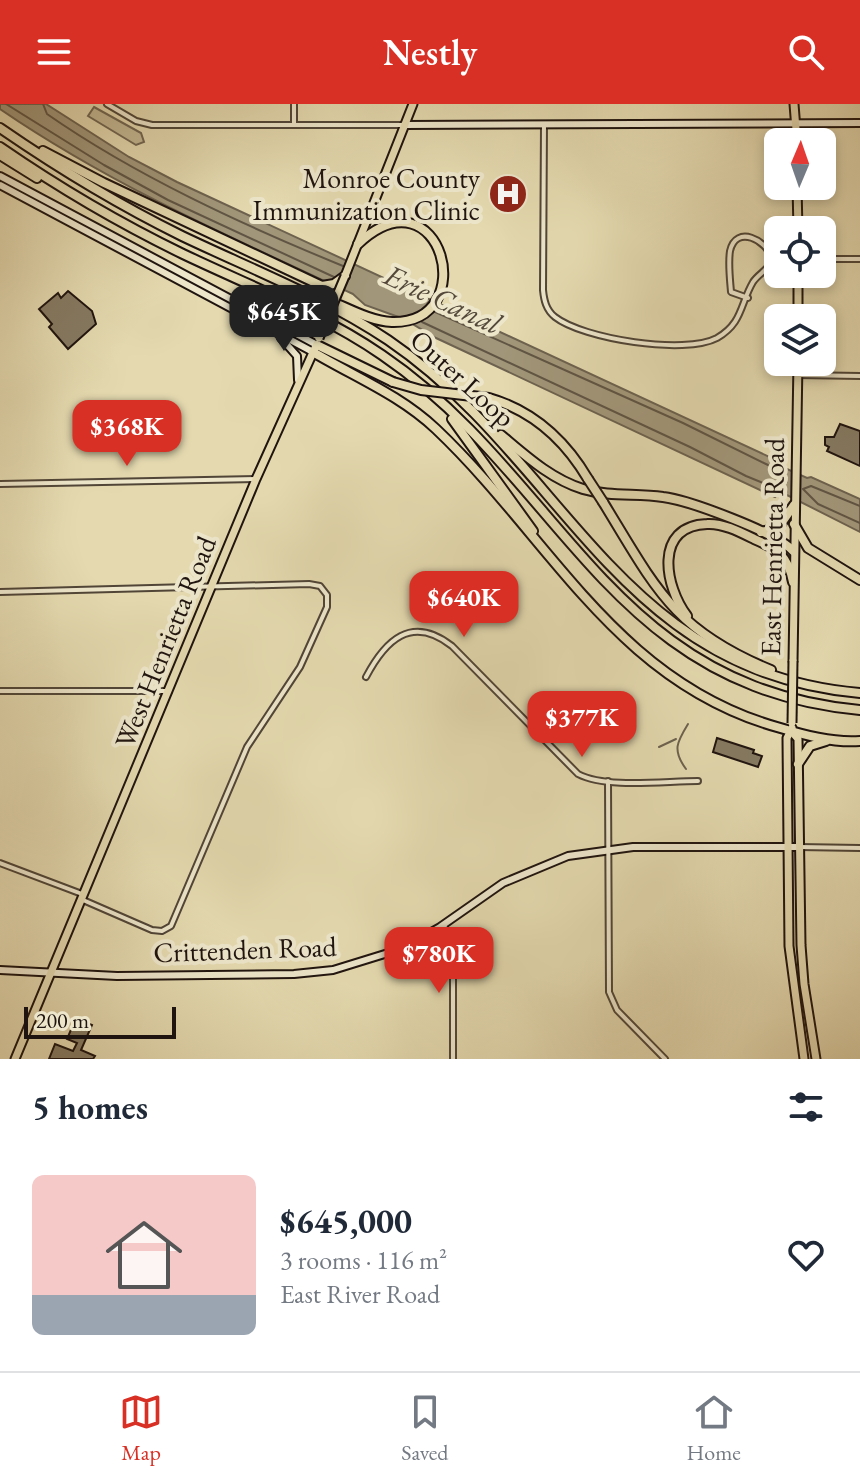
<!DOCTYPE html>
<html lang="en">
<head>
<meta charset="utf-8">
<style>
	:root { --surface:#fff; --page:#f6f6f7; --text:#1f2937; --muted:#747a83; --line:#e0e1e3; --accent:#d93025 }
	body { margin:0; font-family:"EB Garamond",serif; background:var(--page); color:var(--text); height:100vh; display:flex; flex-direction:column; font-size:30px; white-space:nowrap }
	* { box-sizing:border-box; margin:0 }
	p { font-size:26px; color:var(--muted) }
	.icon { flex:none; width:44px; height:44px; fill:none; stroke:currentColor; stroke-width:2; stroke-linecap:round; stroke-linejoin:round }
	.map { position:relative; height:955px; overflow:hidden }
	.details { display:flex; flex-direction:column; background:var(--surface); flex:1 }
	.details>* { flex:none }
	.needle { width:52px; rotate:2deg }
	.controls { position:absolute; left:764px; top:24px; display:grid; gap:16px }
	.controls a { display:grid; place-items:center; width:72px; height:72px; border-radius:12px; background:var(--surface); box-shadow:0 4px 12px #0003; font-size:40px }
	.scale { position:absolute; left:24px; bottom:20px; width:152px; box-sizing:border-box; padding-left:8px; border:4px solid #1f140f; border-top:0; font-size:22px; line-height:28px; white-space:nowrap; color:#1f140f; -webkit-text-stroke:6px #ede6cb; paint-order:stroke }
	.price { position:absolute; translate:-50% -68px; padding:0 18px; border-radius:16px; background:var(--accent); color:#fff; font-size:26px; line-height:52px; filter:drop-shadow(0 2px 4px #0008) }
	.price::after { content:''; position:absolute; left:50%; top:48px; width:24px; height:18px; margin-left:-12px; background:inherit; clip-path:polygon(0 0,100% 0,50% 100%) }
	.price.current { background:#222; color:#fff }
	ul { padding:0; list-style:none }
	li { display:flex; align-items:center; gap:24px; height:200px; padding:0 32px }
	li+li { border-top:2px solid var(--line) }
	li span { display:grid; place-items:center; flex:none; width:224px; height:160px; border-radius:12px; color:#555 }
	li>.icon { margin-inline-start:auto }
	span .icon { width:96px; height:96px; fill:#fffc; stroke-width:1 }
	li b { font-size:34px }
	h2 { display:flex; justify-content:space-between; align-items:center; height:96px; padding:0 32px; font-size:34px }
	header { display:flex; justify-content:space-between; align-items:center; height:104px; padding:0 32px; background:var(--accent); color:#fff; font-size:36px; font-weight:600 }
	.tab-bar { display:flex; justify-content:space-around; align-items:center; height:112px; border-top:2px solid var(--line); background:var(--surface); font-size:22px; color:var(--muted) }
	.tab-bar a { display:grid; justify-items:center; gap:4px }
	.tab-bar .current { color:var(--accent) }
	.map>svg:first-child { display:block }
</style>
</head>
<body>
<header><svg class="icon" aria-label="menu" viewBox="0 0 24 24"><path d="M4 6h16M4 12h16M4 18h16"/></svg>Nestly<svg class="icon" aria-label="search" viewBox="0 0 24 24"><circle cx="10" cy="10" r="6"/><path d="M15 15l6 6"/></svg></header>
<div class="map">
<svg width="860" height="955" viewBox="0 0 860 955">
	<rect width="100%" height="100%" fill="#e4d9af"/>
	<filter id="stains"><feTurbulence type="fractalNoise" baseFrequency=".0025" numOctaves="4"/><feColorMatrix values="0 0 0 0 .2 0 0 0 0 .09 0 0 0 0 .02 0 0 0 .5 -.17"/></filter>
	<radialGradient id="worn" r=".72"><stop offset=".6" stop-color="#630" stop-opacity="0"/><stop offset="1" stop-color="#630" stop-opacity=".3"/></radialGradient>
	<path fill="#c3b894" stroke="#716652" stroke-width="2" d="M94,3L141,29L144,38L136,41L88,12Z"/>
	<path fill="#a19679" stroke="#6d624f" stroke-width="2" d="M0,0H46L129,53L177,78L776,356L778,361L807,374L811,373L860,395V428L781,388L775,393L436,234L404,215L365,201L353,190C232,134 111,81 0,5Z"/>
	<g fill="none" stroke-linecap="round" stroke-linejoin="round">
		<g stroke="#605544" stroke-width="2">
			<path d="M6,0L104,61L168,96L334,173"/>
			<path d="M43,0L47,10C136,72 243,121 343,162"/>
			<path d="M422,218L690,343L746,372L773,383L787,378L786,374L768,361L683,319L433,207"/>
			<path d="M860,402L811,382L803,385L818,400L860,419"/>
		</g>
		<g stroke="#6d624f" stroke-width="2">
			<path d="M659,643L676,635"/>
			<path d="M686,665C672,646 677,638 688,620"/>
		</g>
	</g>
	<g fill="#857a62" stroke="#1f140f" stroke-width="2">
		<path d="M68,187L92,207L96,220L68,245L49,223L52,220L39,205L58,189L61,194Z"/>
		<path d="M840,320L860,327V362L827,347L829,343L825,341V333H834Z"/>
		<path d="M717,634L754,646L753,649L762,652L758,663L713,648Z"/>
		<path d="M76,914L92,921L81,946L95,952L93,955H49L55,940L73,947L77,939L67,935Z"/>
	</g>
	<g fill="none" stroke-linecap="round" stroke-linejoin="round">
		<defs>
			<g id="street">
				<path d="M107,0L136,17L152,21H404"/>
				<path d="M294,0V20"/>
				<path d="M544,20L543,186C544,196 546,206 555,213C583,235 685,251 717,234C743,219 740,200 753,178C759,169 769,166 772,155"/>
				<path d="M822,155H860"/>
				<path d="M748,194L731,188C730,175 728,160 730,147C736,120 767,136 772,155"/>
				<path d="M798,271L860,272"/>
				<path d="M0,380L256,375"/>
				<path d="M0,488L309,480L320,482L327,491V503L300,563L247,643L171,822L162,827L152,826L83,796"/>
				<path d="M366,573C385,537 411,510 452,542L578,670C607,685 664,677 698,677"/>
				<path d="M0,587H169"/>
				<path d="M608,677L609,888L617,906L665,955"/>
				<path d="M799,743L860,744"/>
				<path d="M0,759L82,790"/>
				<path d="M444,821L453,846V955"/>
			</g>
			<g id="secondary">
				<path d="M404,21L860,19"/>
				<path d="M0,72L317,241"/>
				<path d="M0,81L313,248"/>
				<path d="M281,234L297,252L298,276"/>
				<path d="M0,866L117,872L294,870L333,866L401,845L440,823L503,779L568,752L633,743H799"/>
			</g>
			<g id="primary">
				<path d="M794,0L797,38"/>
				<path d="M797,82L798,126"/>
				<path d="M345,172L413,0"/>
				<path d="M798,214V170"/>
				<path d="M793,557L798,258"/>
				<path d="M792,624L787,634L789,842L804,955"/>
				<path d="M792,628L798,635L801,841L804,880L816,955"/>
				<path d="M15,955L256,375L315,244"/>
			</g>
			<g id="highway">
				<path d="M0,24C58,64 119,101 182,132C251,165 324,193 388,236C565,356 616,568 860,589"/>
				<path d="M0,43C58,83 119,119 183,150C250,182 321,209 382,251C563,374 608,583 860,606"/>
				<path d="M43,47L104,79L322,182L334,180L345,172"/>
				<path d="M0,51L37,74"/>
				<path d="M328,196C348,204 370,217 392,218C483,220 441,62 358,140"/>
				<path d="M317,241L393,278"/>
				<path d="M313,248C355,273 400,291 436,325C550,433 615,577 777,623C804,631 832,639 860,637"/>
				<path d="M489,294C534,307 565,336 588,375"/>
				<path d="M452,315L533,427"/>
				<path d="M501,331C526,352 551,375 583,385C610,393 636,389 663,393C688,396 778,429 793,447"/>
				<path d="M603,398C655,483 673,526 771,566"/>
				<path d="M794,420L808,444L860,476"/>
				<path d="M761,428L778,424L794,401"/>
				<path d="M687,512C665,483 653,422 707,420C723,419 740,428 754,435C778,445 788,452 793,478"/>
				<path d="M798,660L810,642L826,637"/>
			</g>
		</defs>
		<use href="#street" stroke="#504537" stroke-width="8"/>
		<use href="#secondary" stroke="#1f140f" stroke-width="10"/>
		<use href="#primary" stroke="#1f140f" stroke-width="11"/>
		<use href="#highway" stroke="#1f140f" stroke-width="12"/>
		<use href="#street" stroke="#ede6cb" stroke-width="4"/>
		<use href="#secondary" stroke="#ede6cb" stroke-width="6"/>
		<use href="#primary" stroke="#e4d9af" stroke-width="7"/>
		<use href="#highway" stroke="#e4d9af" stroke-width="8"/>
		<defs>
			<g id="primary-bridge">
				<path d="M319,234L345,172"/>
				<path d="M792,619L793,557"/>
			</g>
			<g id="highway-bridge">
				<path d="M393,278L421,286L489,294"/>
				<path d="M588,375L603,398"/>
			</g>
		</defs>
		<use href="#primary-bridge" stroke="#1f140f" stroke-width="11" stroke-linecap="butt"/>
		<use href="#highway-bridge" stroke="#1f140f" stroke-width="12" stroke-linecap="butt"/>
		<use href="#primary-bridge" stroke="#e4d9af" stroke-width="7"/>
		<use href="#highway-bridge" stroke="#e4d9af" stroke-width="8"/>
	</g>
	<defs>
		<symbol id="hospital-disc" viewBox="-11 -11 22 22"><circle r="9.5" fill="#8f2418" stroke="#ede6cb"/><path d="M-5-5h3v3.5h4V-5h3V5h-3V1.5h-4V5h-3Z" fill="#fff"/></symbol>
	</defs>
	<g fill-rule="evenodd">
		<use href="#hospital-disc" x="486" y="68" width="44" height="44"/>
	</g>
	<g text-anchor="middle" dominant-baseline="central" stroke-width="8" stroke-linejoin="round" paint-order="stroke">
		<g font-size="28" fill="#1f140f" stroke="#ede6cb" text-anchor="end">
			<text x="480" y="74">Monroe County<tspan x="480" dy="32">Immunization Clinic</tspan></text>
		</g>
		<g font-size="28" fill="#1f140f" stroke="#ede6cb">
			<text transform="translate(463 274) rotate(42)">Outer Loop</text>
			<text transform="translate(772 443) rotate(-89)">East Henrietta Road</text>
			<text transform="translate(165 538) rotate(-68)">West Henrietta Road</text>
			<text transform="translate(245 845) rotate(-2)">Crittenden Road</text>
		</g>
		<g font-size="30" font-style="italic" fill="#534839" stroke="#ede6cb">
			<text transform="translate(443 195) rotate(25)">Erie Canal</text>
		</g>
	</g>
	<rect width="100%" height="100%" filter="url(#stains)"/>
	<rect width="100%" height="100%" fill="url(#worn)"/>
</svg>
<div class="controls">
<a><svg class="needle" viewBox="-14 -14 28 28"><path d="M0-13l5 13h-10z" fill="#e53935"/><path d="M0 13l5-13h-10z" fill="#747a83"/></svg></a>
<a><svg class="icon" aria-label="locate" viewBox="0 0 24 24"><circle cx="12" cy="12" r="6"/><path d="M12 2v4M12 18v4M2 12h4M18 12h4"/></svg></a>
<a><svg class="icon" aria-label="layers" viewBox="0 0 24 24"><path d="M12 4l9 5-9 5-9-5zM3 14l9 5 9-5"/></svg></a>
</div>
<div class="scale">200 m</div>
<b class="price current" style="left:284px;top:249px">$645K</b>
<b class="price" style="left:127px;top:364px">$368K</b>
<b class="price" style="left:464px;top:535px">$640K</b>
<b class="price" style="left:582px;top:655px">$377K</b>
<b class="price" style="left:439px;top:891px">$780K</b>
</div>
<section class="details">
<h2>5 homes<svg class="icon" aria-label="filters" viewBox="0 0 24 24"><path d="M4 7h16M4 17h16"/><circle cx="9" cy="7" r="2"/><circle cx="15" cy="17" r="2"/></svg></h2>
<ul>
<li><span style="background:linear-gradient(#f6c9c9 75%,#9aa5b1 0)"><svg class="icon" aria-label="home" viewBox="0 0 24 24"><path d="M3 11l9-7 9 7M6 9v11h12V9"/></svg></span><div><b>$645,000</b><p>3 rooms · 116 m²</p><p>East River Road</p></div><svg class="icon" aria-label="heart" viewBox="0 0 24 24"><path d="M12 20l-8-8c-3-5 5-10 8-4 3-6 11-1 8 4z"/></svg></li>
</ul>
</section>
<nav class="tab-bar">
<a class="current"><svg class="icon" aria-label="map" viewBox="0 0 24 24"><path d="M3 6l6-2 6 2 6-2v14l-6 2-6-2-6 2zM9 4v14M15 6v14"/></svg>Map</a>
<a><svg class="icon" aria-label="saved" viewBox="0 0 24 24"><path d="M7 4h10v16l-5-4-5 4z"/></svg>Saved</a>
<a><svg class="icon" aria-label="home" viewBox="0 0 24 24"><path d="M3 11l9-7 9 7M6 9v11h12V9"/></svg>Home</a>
</nav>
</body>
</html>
